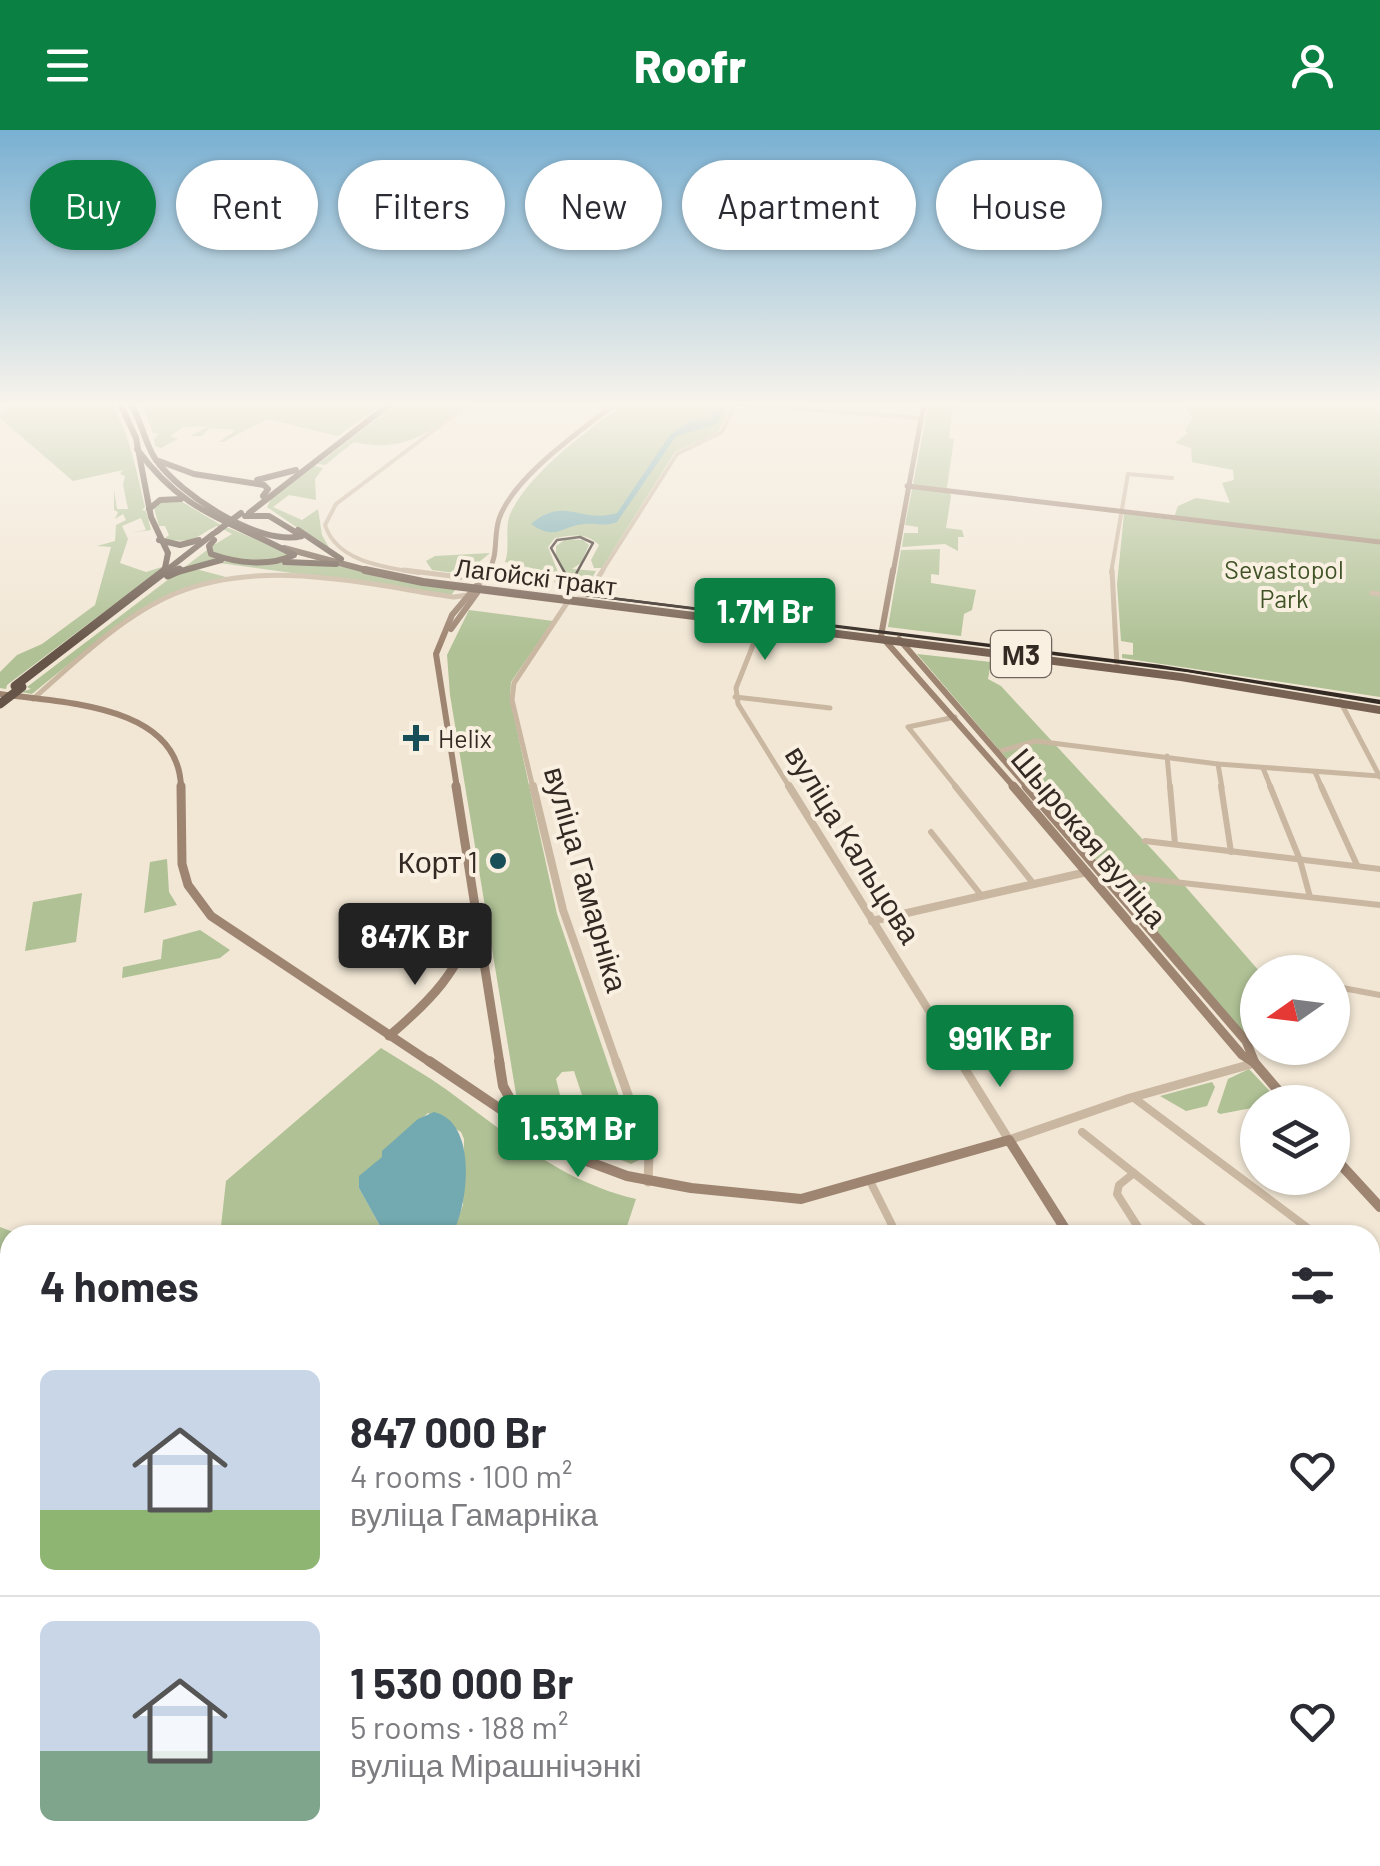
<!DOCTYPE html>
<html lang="en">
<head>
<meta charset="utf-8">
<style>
	:root { --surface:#fff; --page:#f2f2f3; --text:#2b2b33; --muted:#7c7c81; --line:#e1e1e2; --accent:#0b8043 }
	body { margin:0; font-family:Barlow,sans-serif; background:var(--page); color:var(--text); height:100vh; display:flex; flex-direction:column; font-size:38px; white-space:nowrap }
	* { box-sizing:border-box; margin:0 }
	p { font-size:32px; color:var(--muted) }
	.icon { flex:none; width:55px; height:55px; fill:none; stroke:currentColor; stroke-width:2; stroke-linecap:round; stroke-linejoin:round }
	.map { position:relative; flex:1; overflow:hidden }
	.panel { position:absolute; left:0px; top:1095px; width:1380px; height:642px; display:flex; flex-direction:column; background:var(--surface); border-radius:30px 30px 0 0; box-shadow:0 2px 8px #0004 }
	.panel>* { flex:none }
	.guide { position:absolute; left:30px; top:30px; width:1320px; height:90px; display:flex; gap:20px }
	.needle { width:65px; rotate:256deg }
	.fabs { position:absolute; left:1240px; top:825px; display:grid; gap:20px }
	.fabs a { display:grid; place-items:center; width:110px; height:110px; border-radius:50%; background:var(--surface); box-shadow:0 2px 8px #0004; font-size:50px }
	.price { position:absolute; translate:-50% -85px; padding:0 22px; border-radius:10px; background:var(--accent); color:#fff; font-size:32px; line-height:65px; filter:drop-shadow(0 2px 5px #0008) }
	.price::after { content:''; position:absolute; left:50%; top:60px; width:30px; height:22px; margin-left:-15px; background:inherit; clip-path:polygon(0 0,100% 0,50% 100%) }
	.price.on { background:#222; color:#fff }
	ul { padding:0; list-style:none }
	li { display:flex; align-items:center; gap:30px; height:250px; padding:0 40px }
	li+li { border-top:2px solid var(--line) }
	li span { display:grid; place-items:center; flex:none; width:280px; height:200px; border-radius:15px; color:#555 }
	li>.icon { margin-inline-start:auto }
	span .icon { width:120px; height:120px; fill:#fffc; stroke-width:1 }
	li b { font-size:42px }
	h2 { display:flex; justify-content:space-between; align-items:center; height:120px; padding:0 40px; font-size:42px }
	.pill { padding:0 35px; border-radius:45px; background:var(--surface); box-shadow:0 2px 8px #0004; font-size:35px; line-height:90px }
	.pill.on { background:var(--accent); color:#fff }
	header { display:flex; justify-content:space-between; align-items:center; height:130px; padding:0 40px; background:var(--accent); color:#fff; font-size:45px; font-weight:800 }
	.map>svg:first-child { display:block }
</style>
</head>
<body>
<header><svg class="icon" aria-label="menu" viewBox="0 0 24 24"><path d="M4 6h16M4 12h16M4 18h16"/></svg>Roofr<svg class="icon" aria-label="person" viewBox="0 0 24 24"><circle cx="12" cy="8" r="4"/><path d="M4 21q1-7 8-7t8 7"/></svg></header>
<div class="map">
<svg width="1380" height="1736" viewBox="0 0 1380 1736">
	<rect width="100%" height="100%" fill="#f2e7d5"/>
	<g fill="#afc195">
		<path d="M18,273H108C128,291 138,349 145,377L142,380L146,381L151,400L131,403L146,400L141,388L122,396L128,409L120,433L146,442L165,436L7,555L6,559L0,558V542L17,525L42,514L95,475L111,417L97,416L115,411L116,395L126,390L123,384L115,389L118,382L114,380V360L117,379H128L123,355L125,346L120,344L123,340L73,351L0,288L2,283Z"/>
		<path d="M142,273H383L338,306L267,289L223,312H219L236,300L210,298L202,306H190L209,296L183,297L170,306L178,309L161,318L155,316L154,309L159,304L153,303Z"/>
		<path d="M397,273H468C430,301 406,324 354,312L325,335L318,334Z"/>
		<path d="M626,273H732L718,302L675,322L602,438H594L591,430L599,415C586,402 572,405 555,408L548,417L565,460L558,458L549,442L505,432C511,417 503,396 512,380C532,341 590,298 626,273Z"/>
		<path d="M929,273H959V279H952L949,308L954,309L947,357L951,366L946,398L962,400L964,407H958V421L945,414L902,417L904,403H918V397L905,395Z"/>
		<path d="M1187,273H1380V567L1122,528V524L1133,525V513L1121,511L1117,454L1124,384L1173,390L1178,376L1196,368L1230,373L1222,353L1234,350L1233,340L1192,332L1191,318L1175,313L1188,303L1185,300L1193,288L1184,277Z"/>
		<path d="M315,336L323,338L315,349L316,370L289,365L273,377L302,390L318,379L322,405L331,421L267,377L271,369Z"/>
		<path d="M179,370L219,394L291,424C268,435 236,429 212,423V416L232,404L217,396C198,404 196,415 164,409L169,405L165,396H159L154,378L156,373Z"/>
		<path d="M566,409L583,410L589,415L581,433L572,439L596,441L586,458L570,457L556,428V416Z"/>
		<path d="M940,419L939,445L931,444V453L976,460L972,480L964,484L961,506L888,497L901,420Z"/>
		<path d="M207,420L219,429L204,432L213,431L328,434L457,458L451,465L212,432L196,439L226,447C151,462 91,517 32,564L21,562L31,559L27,557Z"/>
		<path d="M490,423L478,433L482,439L478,445L469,441V445L458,443L467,438L455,443L432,440L426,431L435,426Z"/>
		<path d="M469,480L553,491L511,552L510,568L557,784L638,1022L639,1030L631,1034L584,1015L579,990L583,986L582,965L574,941L562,942L556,949L566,989L573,991L578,1015C555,1004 525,988 516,964L450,565L447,525Z"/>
		<path d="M917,524L991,532L988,549L1001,556L1171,740L1260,842L1257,869L1246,882L1257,898V916H1253Z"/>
		<path d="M167,729L169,762L177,775L144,783L150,732Z"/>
		<path d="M82,763L76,812L25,821L33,772Z"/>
		<path d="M200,800L230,820L220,828L122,848L123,837L161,829L163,810Z"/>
		<path d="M381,918C403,932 426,945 447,960C509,1005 560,1051 636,1069L624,1105H452L463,1075L464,1009L461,1002L428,983L383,1021V1027L359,1058L385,1105H220L226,1051Z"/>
		<path d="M1249,939L1280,972H1258L1257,977L1220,984L1217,982L1228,949Z"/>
		<path d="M1212,952L1215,957L1207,976L1186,981L1160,966Z"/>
		<path d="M0,1097L21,1105H10V1728H81L76,1736H0Z"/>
		<path d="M110,1728H321L311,1736H105Z"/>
		<path d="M515,1728H717L727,1736H512Z"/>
	</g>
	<g fill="#73a9b0">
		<path d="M717,273H727L717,294L676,306L617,392C604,397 597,393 585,394C562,395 557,412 531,394C565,365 580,394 617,383L670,305L688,292L710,289L712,283L700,281H714V278L703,276L716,277Z"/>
		<path d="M434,982C478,992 469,1075 452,1105H385L359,1058V1046L382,1027V1021L418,989Z"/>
	</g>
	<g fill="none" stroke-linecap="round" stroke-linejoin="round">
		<g stroke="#cab7a1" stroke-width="4">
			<path d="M419,443C384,437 337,432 325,395L336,374L470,273"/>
			<path d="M1111,443L1128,344L1172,348"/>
		</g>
		<g stroke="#cab7a1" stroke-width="5">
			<path d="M404,440L483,450"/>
			<path d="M1112,440L1117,536"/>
			<path d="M1372,463L1380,464"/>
			<path d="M735,567L830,578"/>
			<path d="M33,569C75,532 122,486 174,464C262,427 363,454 454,467L468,465"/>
			<path d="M1340,571L1380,647"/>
			<path d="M955,587L908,597L957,658"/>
			<path d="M997,622L1036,611L1218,634L1379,646"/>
			<path d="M1167,626L1170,658"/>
			<path d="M1218,634L1222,658"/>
			<path d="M1263,638L1271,658"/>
			<path d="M1315,642L1322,658"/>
		</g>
		<g stroke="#cab7a1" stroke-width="6">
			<path d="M955,656L1033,753"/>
			<path d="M1170,656L1175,714"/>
			<path d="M1221,656L1231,722"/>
			<path d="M1270,656L1300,730L1310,767"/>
			<path d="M1321,656L1357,735"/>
			<path d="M931,702L981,765"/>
			<path d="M1145,711L1380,739"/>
			<path d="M1103,744L1380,775"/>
			<path d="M1332,856L1380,865"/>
		</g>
		<g stroke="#cab7a1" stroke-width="8">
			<path d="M1134,968L1317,1105"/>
			<path d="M1082,1002L1212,1105"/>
			<path d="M1134,1043L1119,1055L1117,1064L1143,1105"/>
			<path d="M870,1051L897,1105"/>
			<path d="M1370,1169L1380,1183"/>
		</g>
		<g stroke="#cab7a1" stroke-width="10">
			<path d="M1370,1292L1380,1305"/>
			<path d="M1370,1424L1380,1438"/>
			<path d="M1370,1594L1380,1610"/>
			<path d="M1215,1728L1219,1736"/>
			<path d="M1336,1728L1341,1736"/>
		</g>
		<g stroke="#cab7a1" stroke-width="4">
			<path d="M736,274L920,288"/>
			<path d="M601,443L677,324L722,302L736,273"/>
		</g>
		<g stroke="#cab7a1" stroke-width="5">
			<path d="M578,469H584L603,440"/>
			<path d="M761,495L736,558L738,574L790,658"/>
			<path d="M533,658L512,570L514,553L569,470"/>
		</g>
		<g stroke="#cab7a1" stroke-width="8">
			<path d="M533,656L563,780L617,934"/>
			<path d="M789,656L962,934"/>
			<path d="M872,791L1087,742"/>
		</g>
		<g stroke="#cab7a1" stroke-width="9">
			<path d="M616,931L649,1024L648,1052"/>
			<path d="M960,931L1009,1010L1130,968L1255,933"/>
		</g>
		<g stroke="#9e8572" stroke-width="5">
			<path d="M907,356L1380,412"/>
			<path d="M488,443C499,424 493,408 499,389C513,347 582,300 616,273"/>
			<path d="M893,443L924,273"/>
		</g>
		<g stroke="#9e8572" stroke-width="6">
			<path d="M893,440L881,506L1015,658"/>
			<path d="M451,499L477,463"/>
			<path d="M899,509L1028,658"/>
			<path d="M0,564C62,573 180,574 181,658"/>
			<path d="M457,658L436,524L452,485L490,440"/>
		</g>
		<g stroke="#9e8572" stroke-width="9">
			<path d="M181,656L182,734L188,755L211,786L433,934"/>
			<path d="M456,656L500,934"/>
			<path d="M1013,656L1242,925L1256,934"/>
			<path d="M1026,656L1246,911L1255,933"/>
			<path d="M389,906C429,872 462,840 474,787"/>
		</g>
		<g stroke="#9e8572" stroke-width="10">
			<path d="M429,931L545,1009L584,1030L627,1046L691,1058L801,1069L1009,1010L1069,1105"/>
			<path d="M499,931L503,956L521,989"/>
			<path d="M1253,931L1288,972"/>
			<path d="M1332,1025L1380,1077"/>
			<path d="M1370,1196L1380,1192"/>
		</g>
		<path stroke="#776254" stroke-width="6" d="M284,418L377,443"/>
		<path stroke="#776254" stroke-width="8" d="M365,440L423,452L1181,547L1380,580"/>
		<g stroke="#665448" stroke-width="6">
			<path d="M120,273L136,308L151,387L168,423L165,438"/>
			<path d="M130,273C142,290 144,313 156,330C180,364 259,417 302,406L269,386H245"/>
			<path d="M137,319C185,385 228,389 294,425C269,437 237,433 211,424L209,416L214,410"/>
			<path d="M159,331L194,344L264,355L268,359L263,366"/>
			<path d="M257,350L296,340"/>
			<path d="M149,379L160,370L181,369"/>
			<path d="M249,383L391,273"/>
			<path d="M298,400L341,429"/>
			<path d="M159,410L180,415L199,410"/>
			<path d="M285,432L336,434"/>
			<path d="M163,443L213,404"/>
			<path d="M174,443L221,430"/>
		</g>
		<g stroke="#665448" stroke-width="9">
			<path d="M168,445L179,440"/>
			<path d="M15,556L166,440"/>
		</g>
		<g stroke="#342a24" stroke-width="2.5">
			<path d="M580,407L593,413L571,453L574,459L551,418L557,410Z"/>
			<path d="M574,459L586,465"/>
			<path d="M574,459L586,465"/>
			<path d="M586,465L1159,536L1380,571"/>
			<path d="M586,465L1188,541L1380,573"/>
		</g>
		<path stroke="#665448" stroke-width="6" d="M216,402L241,383"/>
		<path stroke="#665448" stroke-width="9" d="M0,574L22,557"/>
	</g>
	<linearGradient id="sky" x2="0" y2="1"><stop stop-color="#79b0d2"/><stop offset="0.53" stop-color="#f9f4ec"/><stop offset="1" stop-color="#f9f4ec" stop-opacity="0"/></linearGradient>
	<rect width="1380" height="516" fill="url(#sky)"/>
	<g fill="#184e57" stroke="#faf0e1" stroke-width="4">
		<path d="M411 593h10v10h10v10h-10v10h-10v-10h-10v-10h10z"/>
		<circle cx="498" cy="731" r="10"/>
	</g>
	<g text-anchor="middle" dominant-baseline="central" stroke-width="8" stroke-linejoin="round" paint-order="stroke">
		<g font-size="25" fill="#405327" stroke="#faf0e1">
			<text x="1284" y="439">Sevastopol<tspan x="1284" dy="29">Park</tspan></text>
		</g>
		<g font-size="25" fill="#342a24" stroke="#faf0e1">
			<text transform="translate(536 446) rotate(7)">Лагойскі тракт</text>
		</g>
		<g font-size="25" fill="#342a24" stroke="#faf0e1" text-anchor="start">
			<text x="438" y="608">Helix</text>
		</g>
		<rect fill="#faf0e1" stroke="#6f655d" stroke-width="2.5" x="991" y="501" width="60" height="46" rx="8"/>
		<g font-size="28" font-weight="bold" fill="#342a24">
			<text x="1021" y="524">М3</text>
		</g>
		<g font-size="30" fill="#342a24" stroke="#faf0e1">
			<text transform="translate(1090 707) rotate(50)">Шырокая вуліца</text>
			<text transform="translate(854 714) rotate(58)">вуліца Кальцова</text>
			<text transform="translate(587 749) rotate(74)">вуліца Гамарніка</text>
		</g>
		<g font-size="30" fill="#342a24" stroke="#faf0e1" text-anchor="end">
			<text x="478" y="731">Корт 1</text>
		</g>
	</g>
</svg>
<div class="fabs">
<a><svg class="needle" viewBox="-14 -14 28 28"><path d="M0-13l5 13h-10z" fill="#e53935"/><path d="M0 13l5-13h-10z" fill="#7c7c81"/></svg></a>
<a><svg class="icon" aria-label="layers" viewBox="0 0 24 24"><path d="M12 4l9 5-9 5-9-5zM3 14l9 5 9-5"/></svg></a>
</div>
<b class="price" style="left:765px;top:533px">1.7M Br</b>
<b class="price on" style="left:415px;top:858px">847K Br</b>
<b class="price" style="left:1000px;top:960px">991K Br</b>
<b class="price" style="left:578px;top:1050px">1.53M Br</b>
<div class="guide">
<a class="pill on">Buy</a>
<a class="pill">Rent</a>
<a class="pill">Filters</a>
<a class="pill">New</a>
<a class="pill">Apartment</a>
<a class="pill">House</a>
</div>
<section class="panel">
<h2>4 homes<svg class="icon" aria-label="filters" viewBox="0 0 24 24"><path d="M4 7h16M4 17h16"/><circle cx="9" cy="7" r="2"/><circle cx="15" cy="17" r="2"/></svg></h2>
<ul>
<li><span style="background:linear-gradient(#c9d6e8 70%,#8fb573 0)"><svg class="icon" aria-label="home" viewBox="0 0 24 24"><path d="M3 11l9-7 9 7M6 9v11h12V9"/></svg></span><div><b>847 000 Br</b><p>4 rooms · 100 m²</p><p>вуліца Гамарніка</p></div><svg class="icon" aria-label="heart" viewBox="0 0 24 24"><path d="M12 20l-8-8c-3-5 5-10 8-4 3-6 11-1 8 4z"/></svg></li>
<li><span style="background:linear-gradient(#c9d6e8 65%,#7fa58c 0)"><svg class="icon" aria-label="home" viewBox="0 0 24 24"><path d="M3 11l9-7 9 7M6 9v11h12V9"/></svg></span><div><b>1 530 000 Br</b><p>5 rooms · 188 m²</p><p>вуліца Мірашнічэнкі</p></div><svg class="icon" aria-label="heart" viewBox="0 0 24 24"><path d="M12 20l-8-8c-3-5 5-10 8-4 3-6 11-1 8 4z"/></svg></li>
</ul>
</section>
</div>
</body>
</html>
